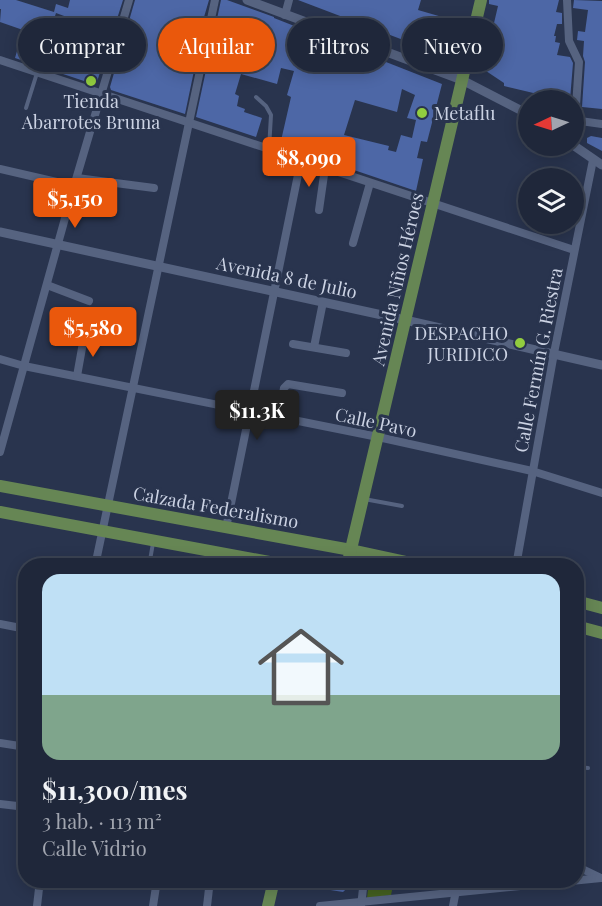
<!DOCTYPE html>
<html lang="es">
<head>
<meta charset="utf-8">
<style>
	:root { --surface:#1f273a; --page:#272f42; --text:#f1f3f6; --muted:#a1a5af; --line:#3c4454; --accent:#ea580c }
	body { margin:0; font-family:"Playfair Display",serif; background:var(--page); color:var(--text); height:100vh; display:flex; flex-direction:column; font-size:22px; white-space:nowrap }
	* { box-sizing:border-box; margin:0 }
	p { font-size:20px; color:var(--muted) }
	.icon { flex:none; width:33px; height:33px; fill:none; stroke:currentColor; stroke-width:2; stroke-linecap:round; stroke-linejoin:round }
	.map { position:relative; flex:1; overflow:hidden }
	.drawer { position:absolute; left:18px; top:558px; width:566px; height:330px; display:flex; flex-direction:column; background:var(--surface); border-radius:24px; box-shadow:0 3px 15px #0003,0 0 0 2px var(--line) }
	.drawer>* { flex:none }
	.hud { position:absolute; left:18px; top:18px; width:567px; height:54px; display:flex; gap:12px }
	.needle { width:39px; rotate:266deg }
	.fabs { position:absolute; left:518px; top:90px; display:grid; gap:12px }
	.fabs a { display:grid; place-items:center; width:66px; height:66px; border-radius:50%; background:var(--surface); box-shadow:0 3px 15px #0003,0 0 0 2px var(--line); font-size:30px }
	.price { position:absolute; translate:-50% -51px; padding:0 14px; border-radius:6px; background:var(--accent); color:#fff; font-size:20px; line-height:39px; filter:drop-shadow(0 2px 3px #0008) }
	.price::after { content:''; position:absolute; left:50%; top:36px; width:18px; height:14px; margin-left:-9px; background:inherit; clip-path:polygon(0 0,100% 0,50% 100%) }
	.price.active { background:#222; color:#fff }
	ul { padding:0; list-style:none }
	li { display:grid; align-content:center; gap:12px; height:318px; padding:0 24px }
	li span { display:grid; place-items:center; height:186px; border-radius:18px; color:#555 }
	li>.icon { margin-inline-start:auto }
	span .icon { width:108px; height:108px; fill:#fffc; stroke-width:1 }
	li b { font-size:26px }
	.pill { padding:0 21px; border-radius:27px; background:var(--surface); box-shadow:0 3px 15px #0003,0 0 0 2px var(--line); font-size:21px; line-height:54px }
	.pill.active { background:var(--accent); color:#fff }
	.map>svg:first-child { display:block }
</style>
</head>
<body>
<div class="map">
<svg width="602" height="906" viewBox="0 0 602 906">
	<rect width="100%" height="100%" fill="#29344e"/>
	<path fill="#2e3c5d" d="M401,881L402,880L450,881L448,889L424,884L422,888L401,884Z"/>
	<path fill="#446020" d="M369,881H394L391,895L367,898Z"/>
	<g fill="#4d67a6" fill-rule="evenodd">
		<path d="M0,0H16L54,12L56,4L68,8L70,0H123L96,85L15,58L23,30L0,22L1,9H0ZM56,13L75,20L68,41L49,35ZM77,53L91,58L86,72L72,68Z"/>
		<path d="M135,0H209L197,41L200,42L185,114L111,90L110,87Z"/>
		<path d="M221,0H227L274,17V18L442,84L427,142L421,141L417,158L423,159L416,191L280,145L291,97L287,95L294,71L281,68L277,84L241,74L235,94L239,96L237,106L245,109L244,112L262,118L256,137L196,117ZM402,89L415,95L407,118L416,120L412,138L401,135L396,152L388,150L389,146L344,135L355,100L397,112Z"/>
		<path d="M298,0H421L418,10L456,21L448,57Z"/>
		<path d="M489,0H559L556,12L562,13V24H557L554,36H556L555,42L560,43L557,55L570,57L573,63L570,100H563L504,86V83L477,65L486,22L494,23L498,6L489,4Z"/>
		<path d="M574,0L602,1V109L582,107L585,62L583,56L584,41L577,40L578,31L585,32L588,10L573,8Z"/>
		<path d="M591,136L602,138V151L587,143V138Z"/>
		<path d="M323,880H356L343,892L324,889Z"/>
	</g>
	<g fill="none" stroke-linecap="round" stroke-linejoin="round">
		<g stroke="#566380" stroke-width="4">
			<path d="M256,97L266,106L271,115L269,149"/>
			<path d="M26,108L37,73"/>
			<path d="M364,499L402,506"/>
			<path d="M149,566L153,543"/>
			<path d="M576,745L579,738"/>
			<path d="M576,767L588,768"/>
		</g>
		<g stroke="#566380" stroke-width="8">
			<path d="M567,0L569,41L579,62L575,121L573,131"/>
			<path d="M285,15L289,0"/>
			<path d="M0,60L574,250"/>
			<path d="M573,120L602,124"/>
			<path d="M0,169L74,186"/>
			<path d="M77,178L154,188"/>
			<path d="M319,210L325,168"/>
			<path d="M353,243L370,183"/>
			<path d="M47,285L89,301"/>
			<path d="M293,344L346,353"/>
			<path d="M314,347L323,302"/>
			<path d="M0,359L24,366L378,437L532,471L602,493"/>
			<path d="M77,376L84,337"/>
			<path d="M279,418L284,388L288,384L342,393"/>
			<path d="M0,452L74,186L129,0"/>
			<path d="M226,528L301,160"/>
			<path d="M95,566L215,0"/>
			<path d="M218,566L221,552"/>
			<path d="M516,566L554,353L593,160"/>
			<path d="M0,624L26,629"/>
			<path d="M0,743L26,747"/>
			<path d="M0,804L26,807"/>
			<path d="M576,866L599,877"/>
			<path d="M37,906L40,880"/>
			<path d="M153,906L157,880"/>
			<path d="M207,906L210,880"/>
			<path d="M320,906L601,878"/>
			<path d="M361,906L364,880"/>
			<path d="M453,906L458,880"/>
		</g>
		<g stroke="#566380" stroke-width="9">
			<path d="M247,0L462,80L528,114"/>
			<path d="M573,145L602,165"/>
			<path d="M0,232L405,320L602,365"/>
		</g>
		<g stroke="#668654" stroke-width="12">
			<path d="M0,486L351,550L425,566"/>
			<path d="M0,512L291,566"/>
			<path d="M347,566L481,0"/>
			<path d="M576,601L602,608"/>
			<path d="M576,626L602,633"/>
			<path d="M268,906L274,880"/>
		</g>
	</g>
	<g fill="#92cd3f" stroke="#29344e" stroke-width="2">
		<circle cx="91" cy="81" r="6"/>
		<circle cx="422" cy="113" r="6"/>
		<circle cx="520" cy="343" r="6"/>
	</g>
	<g text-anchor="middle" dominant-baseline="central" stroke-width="6" stroke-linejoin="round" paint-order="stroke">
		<g font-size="18" fill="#cbd2e3" stroke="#29344e">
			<text x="91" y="101">Tienda<tspan x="91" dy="21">Abarrotes Bruma</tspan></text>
			<text x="434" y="113" text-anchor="start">Metaflu</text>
			<text x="508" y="333" text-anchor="end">DESPACHO<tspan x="508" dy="21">JURIDICO</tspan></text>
		</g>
		<g font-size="18" fill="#cbd2e3" stroke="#29344e">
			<text transform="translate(287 277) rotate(12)">Avenida 8 de Julio</text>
			<text transform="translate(397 279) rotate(-77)">Avenida Niños Héroes</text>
			<text transform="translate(538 360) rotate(-79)">Calle Fermín G. Riestra</text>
			<text transform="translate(376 422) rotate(12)">Calle Pavo</text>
			<text transform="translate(216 507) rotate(10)">Calzada Federalismo</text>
		</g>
	</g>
</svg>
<div class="fabs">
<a><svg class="needle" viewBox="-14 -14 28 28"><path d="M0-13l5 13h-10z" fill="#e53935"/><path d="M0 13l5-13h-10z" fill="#a1a5af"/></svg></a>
<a><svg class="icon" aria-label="layers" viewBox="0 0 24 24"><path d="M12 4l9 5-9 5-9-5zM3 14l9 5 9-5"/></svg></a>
</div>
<b class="price" style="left:309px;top:188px">$8,090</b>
<b class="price" style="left:75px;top:229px">$5,150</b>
<b class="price" style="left:93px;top:358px">$5,580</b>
<b class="price active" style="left:257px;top:441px">$11.3K</b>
<div class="hud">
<a class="pill">Comprar</a>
<a class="pill active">Alquilar</a>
<a class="pill">Filtros</a>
<a class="pill">Nuevo</a>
</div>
<section class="drawer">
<ul>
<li><span style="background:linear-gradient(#bfe0f5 65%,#7fa58c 0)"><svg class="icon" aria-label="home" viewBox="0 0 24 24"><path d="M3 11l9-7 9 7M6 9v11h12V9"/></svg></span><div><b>$11,300/mes</b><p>3 hab. · 113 m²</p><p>Calle Vidrio</p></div></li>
</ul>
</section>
</div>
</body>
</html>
